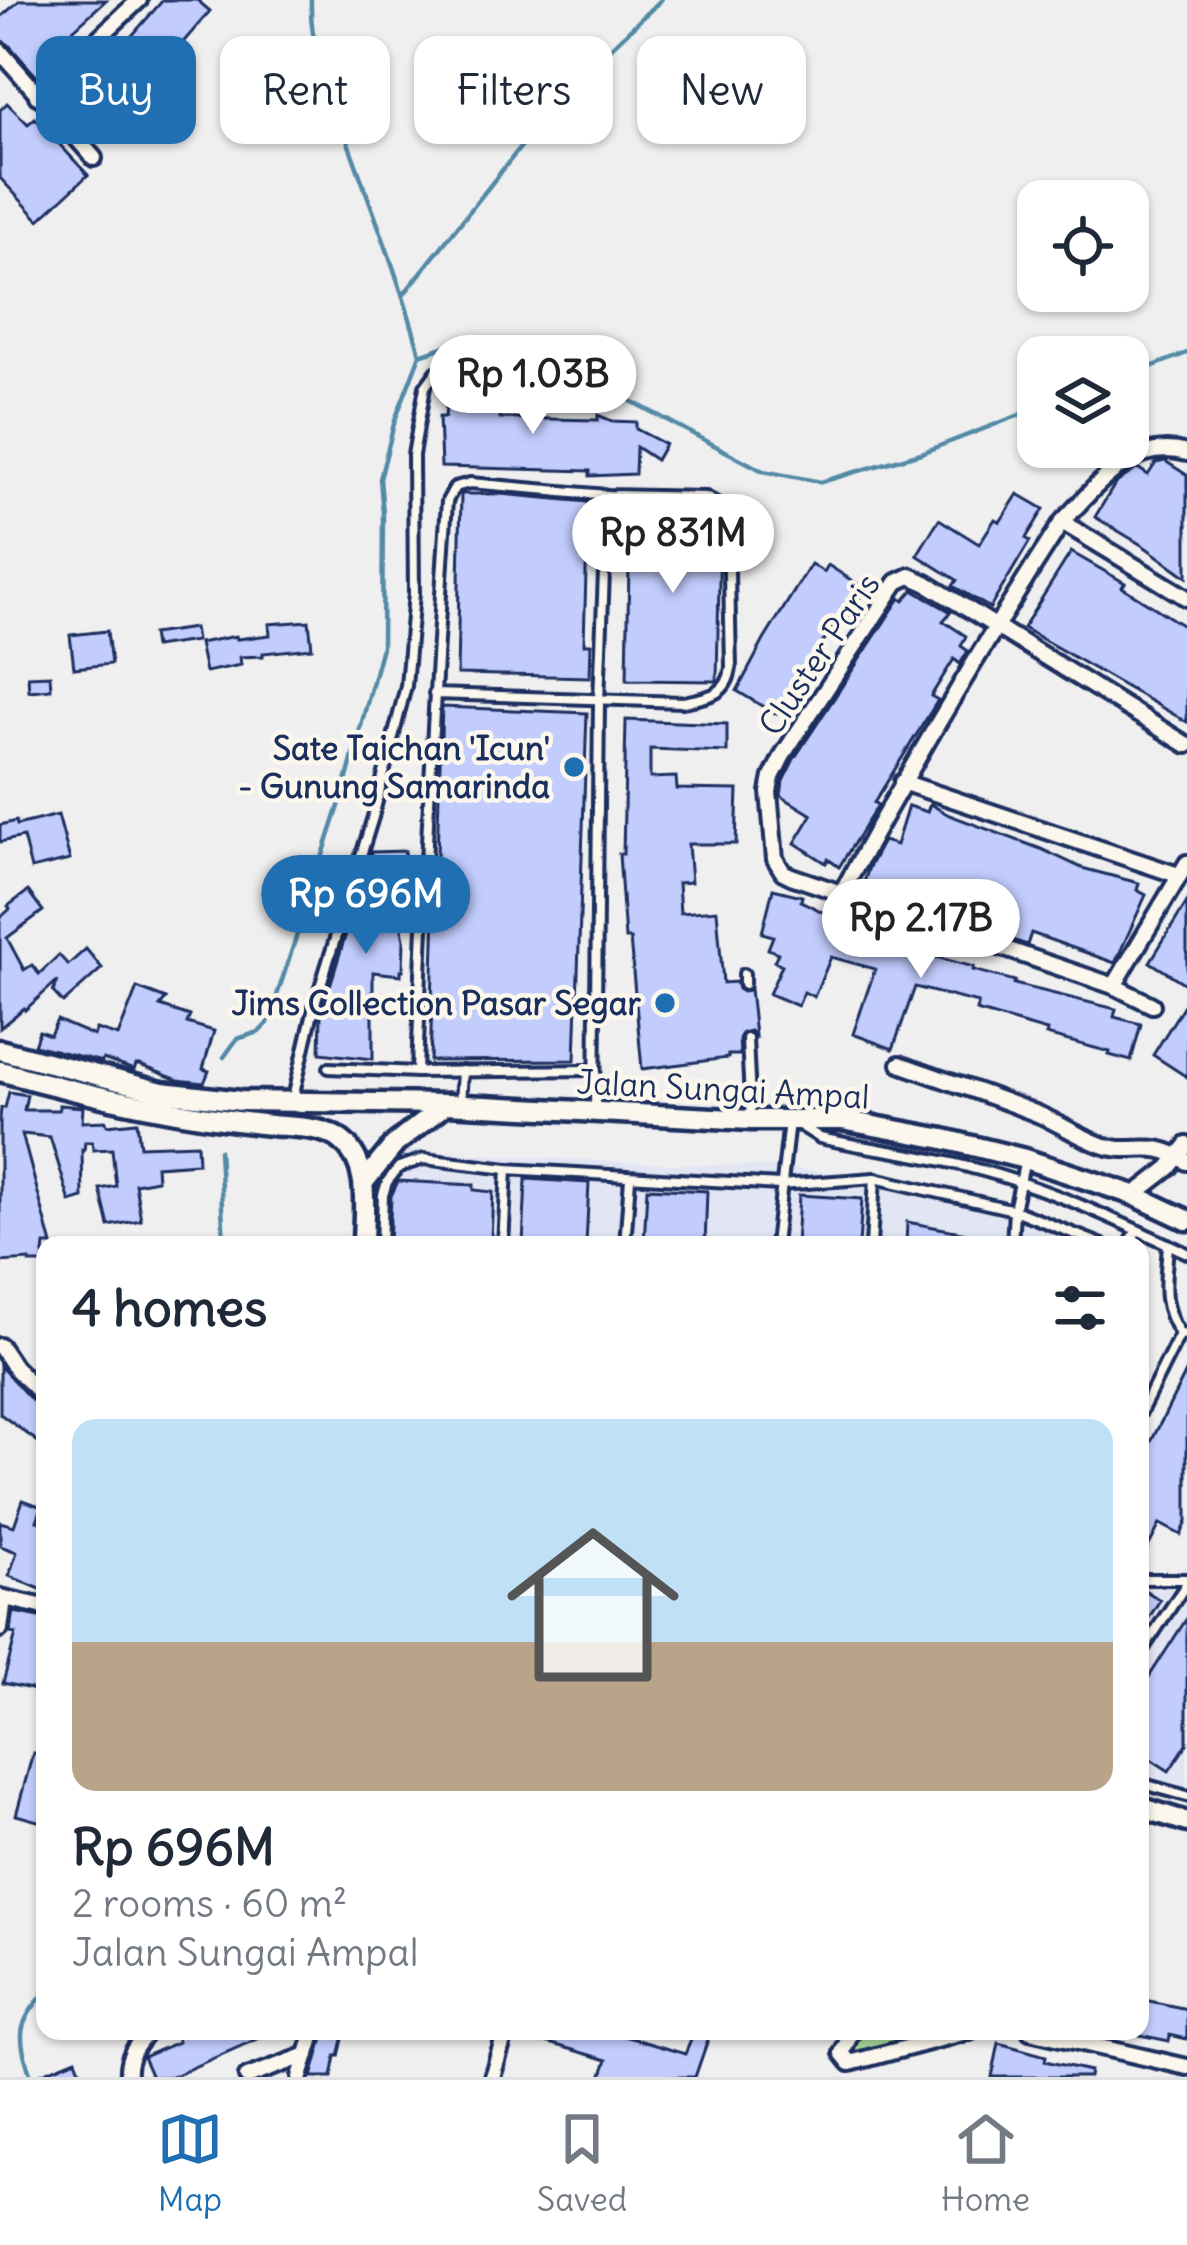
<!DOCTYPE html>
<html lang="en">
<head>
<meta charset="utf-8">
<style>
	:root { --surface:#fff; --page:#f2f2f3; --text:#1f2937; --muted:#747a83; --line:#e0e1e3; --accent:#1f6fb2 }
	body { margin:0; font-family:Delius,sans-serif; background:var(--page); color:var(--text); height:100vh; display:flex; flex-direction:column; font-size:45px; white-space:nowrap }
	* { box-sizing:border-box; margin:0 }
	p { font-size:39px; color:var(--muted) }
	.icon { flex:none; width:66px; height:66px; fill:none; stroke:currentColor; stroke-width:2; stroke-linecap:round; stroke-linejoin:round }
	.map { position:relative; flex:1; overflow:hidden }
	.sheet { position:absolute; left:36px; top:1236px; width:1113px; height:804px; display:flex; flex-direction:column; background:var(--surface); border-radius:24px; box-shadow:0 3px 9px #0004 }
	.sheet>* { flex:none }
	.guide { position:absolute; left:36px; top:36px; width:1116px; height:108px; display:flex; gap:24px }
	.tools { position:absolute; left:1017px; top:180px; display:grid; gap:24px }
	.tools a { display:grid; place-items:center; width:132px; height:132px; border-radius:24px; background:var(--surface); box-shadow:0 3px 9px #0004; font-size:60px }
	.price { position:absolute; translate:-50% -102px; padding:0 27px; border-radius:42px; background:#fff; color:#222; font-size:39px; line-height:78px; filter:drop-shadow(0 3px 6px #0008) }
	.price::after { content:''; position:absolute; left:50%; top:72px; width:36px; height:27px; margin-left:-18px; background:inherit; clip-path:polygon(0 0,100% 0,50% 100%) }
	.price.on { background:var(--accent); color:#fff }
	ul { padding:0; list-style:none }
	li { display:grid; align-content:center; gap:24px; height:636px; padding:0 36px }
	li span { display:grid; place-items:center; height:372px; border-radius:24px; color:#555 }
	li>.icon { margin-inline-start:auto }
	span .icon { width:216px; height:216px; fill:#fffc; stroke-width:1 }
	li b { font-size:51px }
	h2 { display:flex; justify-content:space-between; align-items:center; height:144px; padding:0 36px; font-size:51px }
	.tag { padding:0 42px; border-radius:24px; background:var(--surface); box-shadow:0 3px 9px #0004; font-size:42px; line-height:108px }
	.tag.on { background:var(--accent); color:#fff }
	.tabs { display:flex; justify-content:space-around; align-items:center; height:168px; border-top:3px solid var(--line); background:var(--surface); font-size:33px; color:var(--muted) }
	.tabs a { display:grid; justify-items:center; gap:6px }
	.tabs .on { color:var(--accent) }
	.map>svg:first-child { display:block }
</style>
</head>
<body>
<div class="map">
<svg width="1187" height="2077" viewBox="0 0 1187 2077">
	<defs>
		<pattern id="park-tufts" width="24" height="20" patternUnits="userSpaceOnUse" patternTransform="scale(3)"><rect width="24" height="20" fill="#abdc9d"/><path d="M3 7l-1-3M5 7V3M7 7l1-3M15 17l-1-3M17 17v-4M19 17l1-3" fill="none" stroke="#93bd8a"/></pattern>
	</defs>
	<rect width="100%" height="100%" fill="#f0eff0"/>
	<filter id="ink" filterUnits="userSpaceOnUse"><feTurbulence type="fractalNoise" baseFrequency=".00833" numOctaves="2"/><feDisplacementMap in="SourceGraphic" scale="24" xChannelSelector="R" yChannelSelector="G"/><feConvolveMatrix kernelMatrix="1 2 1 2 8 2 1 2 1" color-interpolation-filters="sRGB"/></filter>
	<g filter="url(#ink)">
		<g fill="#e2e5f4">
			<path d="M409,1150L620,1162L779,1167L875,1178L1014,1210L1105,1241V1245H370L373,1175Z"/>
			<path d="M1187,1566V1796L1140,1783V1572L1147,1575L1174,1572Z"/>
		</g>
		<path fill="url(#park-tufts)" stroke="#63867e" stroke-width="3" d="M844,2031H964L837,2060Z"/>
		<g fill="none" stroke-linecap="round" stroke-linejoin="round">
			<g stroke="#538aa6" stroke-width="4.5">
				<path d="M311,0C309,48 329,89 345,134C371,207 400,279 420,354"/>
				<path d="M404,294L565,91L661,0"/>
				<path d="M1128,376L1187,353"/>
				<path d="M224,1057L237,1039L259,1032L268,1023L342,797L382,647L383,513L380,479L395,420L420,355L470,338L546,356L763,471L821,482L921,453L1038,408"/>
				<path d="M219,1150L224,1245"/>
				<path d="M31,2077C18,2037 16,2024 45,1993"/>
			</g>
		</g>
		<g fill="#c2cdfe" stroke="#1b2f5e" stroke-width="3">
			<path d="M20,0H106L62,40L70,49L39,79L8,44L0,40V18Z"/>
			<path d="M163,0H197L210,11L156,74L123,46Z"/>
			<path d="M7,103L28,124L35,118L88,175L39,220L0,178V110Z"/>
			<path d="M453,374L483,379L481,385L501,386L500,418L598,420V415L612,421L636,422V429L665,444L656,460L636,447L635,474L590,476V471L441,467L439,417H445L448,382Z"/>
			<path d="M1165,461L1187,475V577L1145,547L1095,517L1115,484L1123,478L1138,468L1148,475L1156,463Z"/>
			<path d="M461,494H500L588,502L584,644H591L590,677L457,674Z"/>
			<path d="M1018,494L1044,509L1026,538L1030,541L990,608L953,586L957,580L917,555L939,519L979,544L995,519L1000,522Z"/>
			<path d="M630,505L690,508V514L702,515V520H711L710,529L720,531L717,681L627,680Z"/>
			<path d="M1071,552L1125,583L1122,587L1187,628V722L1023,628Z"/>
			<path d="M811,564L824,572L828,565L865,589L846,620L840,616L777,713L772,712L737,691L764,640Z"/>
			<path d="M913,590L951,612L943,621L966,636L961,646L968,651L960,664L954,659L931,696L938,700L874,803L878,805L839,867L828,859L826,863L795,843L812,815L781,796L783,781L794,759L900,598L904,601Z"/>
			<path d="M309,621L312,648L263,653V656L240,657L241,665L205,672L199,643L236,636L237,639L270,635L269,624Z"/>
			<path d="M194,628L196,641L154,647L152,634Z"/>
			<path d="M107,631L111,664L74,668L70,635Z"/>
			<path d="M50,675L51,689L29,691L28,676Z"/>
			<path d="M442,707L587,713L575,1060L430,1061Z"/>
			<path d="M626,720L727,724V752L650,749V778L676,777L677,789L738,790L736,844H688L691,882L678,883L680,913L717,910L723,983L736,982L738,989L743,992L750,989L755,1036L750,1031L742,1033L739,1039L740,1055H728V1058L642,1069L630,939H625L619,854H623Z"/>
			<path d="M930,804L949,815L1041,849L1082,868L1139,883L1137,890L1146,895L1115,963L1031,933L1027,945L862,888L869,867L883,841L896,845L908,806L927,812Z"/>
			<path d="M58,815L70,860L31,869L23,837L0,842V825L16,821L17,825Z"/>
			<path d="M405,851L402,896L409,898L408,924L401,923L404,940L403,970H401V975L373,972V1059L320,1053L321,1015L371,852Z"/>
			<path d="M773,889L802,896L801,901L823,912L845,918L844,922L879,931L878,935L907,943L905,949L974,967L973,970L1015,981L1014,984L1116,1009L1114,1017L1141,1024L1131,1061L1109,1055L1110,1052L1046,1035L1047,1031L976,1011L978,1003L915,987L893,1049L853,1034L875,969L831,957L814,997L804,992L798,1006L769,994L782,965L774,961L778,953L768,949L773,936L762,933Z"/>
			<path d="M28,891L43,911L7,938L24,970L32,965L39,974L59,955L68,965L86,949L102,968L63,1003L53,992L57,981L25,1010L24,1008L0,1028V918L10,909L8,906Z"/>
			<path d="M1187,902V985L1150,962Z"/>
			<path d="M137,988L166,999L160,1006L190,1016L187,1023L214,1031L203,1069L209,1071L204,1083L178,1080L140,1065H136L134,1070L103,1059L102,1062L34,1045L39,1031L50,1035L57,1020L94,1036L96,1029L118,1036Z"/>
			<path d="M1187,1000V1077L1153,1055Z"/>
			<path d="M9,1092L27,1095L24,1110H59V1105L83,1107L82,1122L106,1121L107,1125L137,1122L140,1146L197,1144L198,1163L156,1166L157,1180L135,1184L141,1220L109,1226L100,1189L116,1186L112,1149L93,1150L92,1142H85L84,1150H82L83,1198L70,1202L50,1137L22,1134L52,1245H45L43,1263H30V1260L0,1262V1119L1,1108H5Z"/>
			<path d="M526,1179L589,1183L586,1245H523Z"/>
			<path d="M398,1181L474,1185V1190L493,1192L491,1240L471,1239V1245H389L391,1196Z"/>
			<path d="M647,1188L707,1191L705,1245H644Z"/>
			<path d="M799,1195L862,1199L859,1245H796Z"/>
			<path d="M907,1222L993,1238L992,1245H906Z"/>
			<path d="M0,1366L37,1406L45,1409V1447L0,1414Z"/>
			<path d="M1187,1370V1522L1181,1535L1160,1524L1140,1563V1464Z"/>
			<path d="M23,1500L42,1507L37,1521L45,1523V1591L9,1576L17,1552L0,1546V1522L14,1526Z"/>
			<path d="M1140,1587L1160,1600L1140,1632Z"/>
			<path d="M14,1612L45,1618V1653L42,1668H45L40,1691L3,1683L16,1634L10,1633Z"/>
			<path d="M1187,1618V1744L1169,1771L1140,1752V1691Z"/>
			<path d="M33,1753L45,1756V1823L16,1815Z"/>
			<path d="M1140,1999L1187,2009V2039L1170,2035L1169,2041L1140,2035Z"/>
			<path d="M174,2031H275L171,2077H152L143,2057L178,2042Z"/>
			<path d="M325,2031H345L339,2056H336L332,2077H312Z"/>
			<path d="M523,2031H608L685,2054L695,2031H711L695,2077H601L607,2060L522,2035Z"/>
			<path d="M999,2043L1046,2056L1045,2061L1090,2071L1089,2077H992Z"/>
			<path d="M76,2059L83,2077H33Z"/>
		</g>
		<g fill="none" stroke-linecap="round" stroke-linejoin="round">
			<defs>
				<g id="lane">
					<path d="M434,694L683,702C708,697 727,696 731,668L728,526L722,506L706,497L607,495L470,483L455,487L447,501C434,691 424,881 417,1072L595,1070"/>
					<path d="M744,974V984"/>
					<path d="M747,1039L751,1120"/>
					<path d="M329,1068L417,1072"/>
					<path d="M292,1102L315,1003L373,817L406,686L414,593L413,455L425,387L436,372L448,366L492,367"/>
					<path d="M460,1105L462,1071"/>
					<path d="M595,1111L599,701L607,495"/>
					<path d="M801,1126L820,1138C869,1149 920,1154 968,1167C1045,1186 1116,1220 1187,1253"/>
					<path d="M1168,1244C1166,1280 1159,1303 1180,1334"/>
					<path d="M381,1245L383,1195L387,1182L399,1167L424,1159L507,1169L780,1185L875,1178L1014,1210L1103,1245"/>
					<path d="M503,1245L507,1169"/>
					<path d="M625,1245L630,1178"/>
					<path d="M775,1245L789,1121"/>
					<path d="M871,1245L875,1178"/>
					<path d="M1012,1245L1014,1210L1025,1160"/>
					<path d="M1129,1245L1137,1230"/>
					<path d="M1140,1414L1180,1334L1187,1335"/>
					<path d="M1140,1577L1145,1579H1187"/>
					<path d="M1140,1654L1187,1583"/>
					<path d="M1140,1783L1187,1796"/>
				</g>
				<g id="street">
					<path d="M0,51L94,158"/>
					<path d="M37,96L139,0"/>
					<path d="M1062,522C1096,487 1132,437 1187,453"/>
					<path d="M902,782L1178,875"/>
					<path d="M842,892C911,766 984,643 1062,522L1187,598"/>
					<path d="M1114,986L1187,863"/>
					<path d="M1152,1005L1114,986L791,876L783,872L775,859L769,792L772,777L784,753L897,582L910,576L926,583L1187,745"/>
					<path d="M900,1064C946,1081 994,1096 1040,1115C1060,1124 1078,1136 1099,1144C1134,1158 1150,1136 1187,1162"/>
					<path d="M1134,1195L1169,1168L1187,1145"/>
					<path d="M0,1346L14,1367L45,1398"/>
					<path d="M0,1597L45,1607"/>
					<path d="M0,1629L4,1598"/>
					<path d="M852,2031L842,2053L850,2063L970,2031"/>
					<path d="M1030,2031L1187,2067"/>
					<path d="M128,2077C126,2057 136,2046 148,2031"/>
					<path d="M247,2077L307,2055"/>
					<path d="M300,2077L314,2031"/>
					<path d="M492,2077L506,2031"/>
				</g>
				<g id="secondary">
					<path d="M0,1050L162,1092L241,1101L446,1104L751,1120H842L944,1139L1025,1159L1134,1195L1187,1220"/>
					<path d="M0,1071C89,1096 179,1116 271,1125C293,1127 324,1126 342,1141C372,1166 363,1210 363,1245"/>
					<path d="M364,1182L395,1144L446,1104"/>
					<path d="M1140,1807L1187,1822"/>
				</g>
			</defs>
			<use href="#lane" stroke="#1b2f5e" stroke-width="16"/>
			<use href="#street" stroke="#1b2f5e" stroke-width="22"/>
			<use href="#secondary" stroke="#1b2f5e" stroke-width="27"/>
			<use href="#lane" stroke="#fbf7ec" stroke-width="8"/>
			<use href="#street" stroke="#fbf7ec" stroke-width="14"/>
			<use href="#secondary" stroke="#fbf7ec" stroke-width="18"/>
		</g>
	</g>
	<g fill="#1f6fb2" stroke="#fbf7ec" stroke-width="4.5">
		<circle cx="574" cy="767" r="12"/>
		<circle cx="665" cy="1003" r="12"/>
	</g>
	<g text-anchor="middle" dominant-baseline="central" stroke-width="9" stroke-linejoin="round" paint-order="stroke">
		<g font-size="33" fill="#1b2f5e" stroke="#fbf7ec">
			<text transform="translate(819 654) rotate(-56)">Cluster Paris</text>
			<text transform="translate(723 1089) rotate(3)">Jalan Sungai Ampal</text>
		</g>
		<g font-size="33" font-weight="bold" fill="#1b2f5e" stroke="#fbf7ec" text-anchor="end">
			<text x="550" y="748">Sate Taichan 'Icun'<tspan x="550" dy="38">- Gunung Samarinda</tspan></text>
			<text x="641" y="1003">Jims Collection Pasar Segar</text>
		</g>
	</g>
</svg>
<div class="tools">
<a><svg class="icon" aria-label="locate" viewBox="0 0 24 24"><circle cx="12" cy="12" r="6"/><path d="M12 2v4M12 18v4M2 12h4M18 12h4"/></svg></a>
<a><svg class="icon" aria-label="layers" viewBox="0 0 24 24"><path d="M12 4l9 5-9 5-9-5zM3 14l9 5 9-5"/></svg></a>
</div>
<b class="price" style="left:533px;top:437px">Rp 1.03B</b>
<b class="price" style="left:673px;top:596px">Rp 831M</b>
<b class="price on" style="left:366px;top:957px">Rp 696M</b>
<b class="price" style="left:921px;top:981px">Rp 2.17B</b>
<div class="guide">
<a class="tag on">Buy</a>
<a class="tag">Rent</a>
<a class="tag">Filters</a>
<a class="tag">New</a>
</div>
<section class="sheet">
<h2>4 homes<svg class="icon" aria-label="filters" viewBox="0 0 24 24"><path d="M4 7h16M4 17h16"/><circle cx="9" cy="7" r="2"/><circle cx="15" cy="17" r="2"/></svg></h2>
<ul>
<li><span style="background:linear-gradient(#bfe0f5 60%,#b9a48a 0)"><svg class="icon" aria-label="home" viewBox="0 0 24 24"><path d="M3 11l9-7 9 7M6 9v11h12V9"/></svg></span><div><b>Rp 696M</b><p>2 rooms · 60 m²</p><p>Jalan Sungai Ampal</p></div></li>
</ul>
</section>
</div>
<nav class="tabs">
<a class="on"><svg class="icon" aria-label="map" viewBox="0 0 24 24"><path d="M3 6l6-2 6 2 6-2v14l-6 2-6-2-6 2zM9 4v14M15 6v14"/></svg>Map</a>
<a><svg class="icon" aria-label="saved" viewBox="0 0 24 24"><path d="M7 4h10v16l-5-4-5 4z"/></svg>Saved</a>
<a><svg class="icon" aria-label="home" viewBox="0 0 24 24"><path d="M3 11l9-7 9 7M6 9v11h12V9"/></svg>Home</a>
</nav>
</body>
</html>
